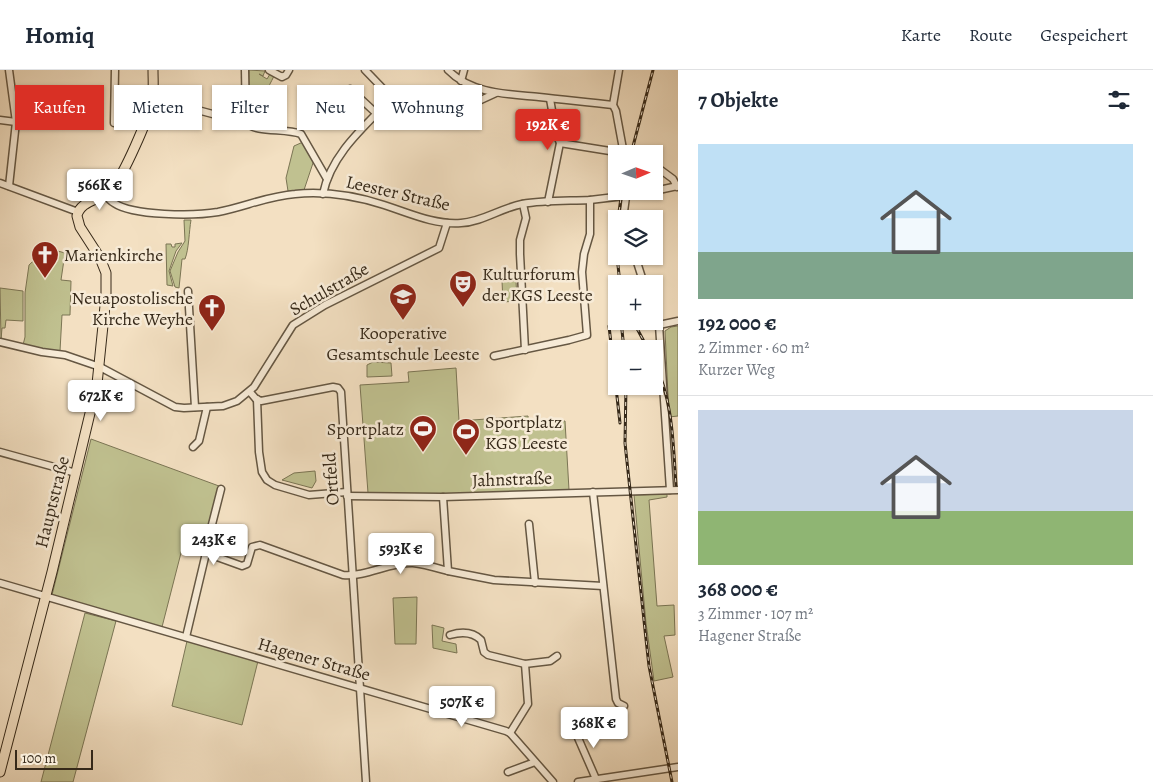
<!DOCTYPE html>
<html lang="de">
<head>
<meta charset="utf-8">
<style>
	:root { --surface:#fff; --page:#f2f2f3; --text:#1f2937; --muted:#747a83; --line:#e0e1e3; --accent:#d93025 }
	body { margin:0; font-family:Alegreya,serif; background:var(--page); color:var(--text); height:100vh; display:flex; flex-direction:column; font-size:19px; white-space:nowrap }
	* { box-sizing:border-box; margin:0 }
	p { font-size:16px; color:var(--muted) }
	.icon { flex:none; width:28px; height:28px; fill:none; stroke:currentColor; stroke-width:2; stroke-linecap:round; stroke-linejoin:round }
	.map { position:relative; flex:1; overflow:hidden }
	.drawer { display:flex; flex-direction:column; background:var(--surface); width:475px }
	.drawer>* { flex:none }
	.top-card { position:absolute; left:15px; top:15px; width:475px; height:45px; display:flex; gap:10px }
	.needle { width:32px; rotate:88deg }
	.controls { position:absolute; left:608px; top:75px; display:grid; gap:10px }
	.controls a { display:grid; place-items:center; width:55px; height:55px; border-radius:0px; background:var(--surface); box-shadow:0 1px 4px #0004; font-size:25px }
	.scale { position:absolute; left:15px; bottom:12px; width:78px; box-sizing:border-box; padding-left:5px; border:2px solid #362919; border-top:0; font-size:14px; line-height:18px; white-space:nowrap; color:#362919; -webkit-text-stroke:4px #f7ebd7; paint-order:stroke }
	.price { position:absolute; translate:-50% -42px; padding:0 11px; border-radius:5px; background:#fff; color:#222; font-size:16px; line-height:32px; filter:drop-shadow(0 1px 2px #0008) }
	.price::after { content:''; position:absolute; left:50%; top:30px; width:15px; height:11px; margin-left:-8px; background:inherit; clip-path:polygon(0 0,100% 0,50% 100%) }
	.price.current { background:var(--accent); color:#fff }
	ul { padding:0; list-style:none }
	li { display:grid; align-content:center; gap:10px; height:265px; padding:0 20px }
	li+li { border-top:1px solid var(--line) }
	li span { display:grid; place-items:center; height:155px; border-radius:0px; color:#555 }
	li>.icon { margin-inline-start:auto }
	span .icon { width:90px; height:90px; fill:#fffc; stroke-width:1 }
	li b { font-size:21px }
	h2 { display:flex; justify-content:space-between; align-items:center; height:60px; padding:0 20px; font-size:21px }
	.chip { padding:0 18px; border-radius:0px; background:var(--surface); box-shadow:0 1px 4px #0004; font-size:18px; line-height:45px }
	.chip.current { background:var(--accent); color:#fff }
	header { display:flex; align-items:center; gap:30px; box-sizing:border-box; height:70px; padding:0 25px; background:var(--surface); border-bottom:1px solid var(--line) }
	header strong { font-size:24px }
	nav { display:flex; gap:28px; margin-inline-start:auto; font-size:18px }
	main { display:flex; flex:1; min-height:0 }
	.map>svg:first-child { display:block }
</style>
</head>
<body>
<header>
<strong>Homiq</strong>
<nav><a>Karte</a><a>Route</a><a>Gespeichert</a></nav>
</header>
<main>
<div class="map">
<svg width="678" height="712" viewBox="0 0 678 712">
	<rect width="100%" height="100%" fill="#f3e0c2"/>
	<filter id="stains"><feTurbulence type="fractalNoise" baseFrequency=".004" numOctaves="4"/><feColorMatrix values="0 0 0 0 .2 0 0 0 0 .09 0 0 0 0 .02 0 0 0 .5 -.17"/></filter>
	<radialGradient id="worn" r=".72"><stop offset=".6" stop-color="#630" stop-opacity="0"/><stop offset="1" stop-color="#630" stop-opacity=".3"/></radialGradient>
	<g fill="#c0c190" stroke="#7b7554">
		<path d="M249,0L265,1L263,6L259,4L267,9L270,4L274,6C268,18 264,28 250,28L249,20H252V16H249Z"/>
		<path d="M303,72L314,90L304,120L288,121L286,108L294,76Z"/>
		<path d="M184,150H191C189,161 189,179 185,189H182L179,218L175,217L170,201L178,182L185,171Z"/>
		<path d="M182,173L176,181L169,201L173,216L167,215L166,174H171L172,177H175V174Z"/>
		<path d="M47,178L65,183L61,210L71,211L70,245H62L60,281L43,280L23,275L25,267V223L29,195Z"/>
		<path d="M502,211H516L517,231L503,232Z"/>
		<path d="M0,218L23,221V251L6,250L5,258H2L1,270Z"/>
		<path d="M678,256V346L669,347L665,261L671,257Z"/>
		<path d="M373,292L391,293L392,306L367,307V295Z"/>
		<path d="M456,298L459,351L528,346L529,353L565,351L569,420L440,424L368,423L360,315L409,312L408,302Z"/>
		<path d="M91,369L219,416L204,482L182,479L162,557L52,525Z"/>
		<path d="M315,401L316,411L312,418L282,410L294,403Z"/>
		<path d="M667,424V427L649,430L657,536L674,535L675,565L664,566L673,607L654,611L646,553L634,425Z"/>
		<path d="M417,527L416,574H395L393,528Z"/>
		<path d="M85,543L116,551L73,712H41Z"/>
		<path d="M432,555L444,558L442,571L456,574L457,583L433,578Z"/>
		<path d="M187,571L258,591L242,655L172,636Z"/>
	</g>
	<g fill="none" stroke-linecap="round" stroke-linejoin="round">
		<defs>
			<g id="minor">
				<path d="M9,0L16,52L9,116"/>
				<path d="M245,0L246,53"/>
				<path d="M269,0L282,7L286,5L289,0"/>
				<path d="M365,0L392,28L410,38L459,40L496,23"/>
				<path d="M448,0C471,24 508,24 539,27C564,30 588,32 613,35"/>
				<path d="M619,0L613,35L616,41L623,79L631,84"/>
				<path d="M461,11L464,0"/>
				<path d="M350,19L377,44"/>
				<path d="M153,28L246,53C257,63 285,58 301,64L327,109"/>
				<path d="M0,50L16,52"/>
				<path d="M114,53L115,0"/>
				<path d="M560,73L616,82L623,79"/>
				<path d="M654,95L673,109L677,117"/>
				<path d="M0,113L78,142"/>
				<path d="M654,121L678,116"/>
				<path d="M323,124C331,84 365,56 392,28"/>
				<path d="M106,125C108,128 110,131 114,133C133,146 194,146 218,142C244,137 268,126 295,124C325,121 356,126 384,135C409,143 434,155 461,153C482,152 501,138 522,134C544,130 567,131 590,130C611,128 632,125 653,121"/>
				<path d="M548,132L560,73L556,63L550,29"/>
				<path d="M523,134L526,148L520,170V184L525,280"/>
				<path d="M623,149L626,127"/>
				<path d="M635,186L644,214"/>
				<path d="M188,221L195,337"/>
				<path d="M654,240L659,255L670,420"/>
				<path d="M659,255L678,251"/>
				<path d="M0,272L42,282L65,285L100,297L175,337L184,338L223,336L237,331L254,317L293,255L325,235L439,178L447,153"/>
				<path d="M494,286L569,270L587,265L582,202L584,184L590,164V130"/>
				<path d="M250,322L256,329L261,331L333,317L338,318L341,322L366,712"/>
				<path d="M257,329L259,382L262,402L267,410L275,415L309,425L347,422"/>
				<path d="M193,377L199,371L207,337"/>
				<path d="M0,382L76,403"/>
				<path d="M593,422L616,629L618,633L624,636"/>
				<path d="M347,426L443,427L678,420"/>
				<path d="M443,427L448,501L494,510L603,516"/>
				<path d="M529,454L535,513"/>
				<path d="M206,483L242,496L247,494L252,477L260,475L343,505C367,507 389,492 413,493C424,494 437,498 448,501"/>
				<path d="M0,513L506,661L510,663L553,712"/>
				<path d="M450,565C460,562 472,561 481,570L484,582L488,585L525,594"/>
				<path d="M186,567L206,483V478L221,419"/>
				<path d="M580,649L575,661L596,709"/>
				<path d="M510,663L528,634L525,594L550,591L557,586"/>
				<path d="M508,702L535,692"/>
				<path d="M578,712L678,697"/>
			</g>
			<path id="major" d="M0,702L52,502L97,314L106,226V203L100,188L80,157L77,146C80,130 102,130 112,119C124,104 148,50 152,31C154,21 153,10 153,0"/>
		</defs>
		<use href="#minor" stroke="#655743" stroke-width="9"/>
		<use href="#major" stroke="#362919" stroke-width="11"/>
		<use href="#minor" stroke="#f7ebd7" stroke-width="6"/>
		<use href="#major" stroke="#f3e0c2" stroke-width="9"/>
		<defs>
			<g id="rail">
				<path d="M631,84L653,0"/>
				<path d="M618,149L622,121"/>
				<path d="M617,186L620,214"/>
				<path d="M621,251L624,279"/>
				<path d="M633,251L648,279"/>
				<path d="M609,256L620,353"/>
				<path d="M654,291C673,331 673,372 676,415"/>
				<path d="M626,316L625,373L646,569L649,596L672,712"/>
			</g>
		</defs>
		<use href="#rail" stroke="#362919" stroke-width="3"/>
		<use href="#rail" stroke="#f7ebd7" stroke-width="1" stroke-dasharray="4" stroke-linecap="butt"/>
	</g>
	<defs>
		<symbol id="church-pin" viewBox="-11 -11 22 30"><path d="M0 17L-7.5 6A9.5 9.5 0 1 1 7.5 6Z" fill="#8f2418" stroke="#f7ebd7"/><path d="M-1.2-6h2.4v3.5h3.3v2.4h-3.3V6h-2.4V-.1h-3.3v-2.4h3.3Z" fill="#fff"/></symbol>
		<symbol id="theatre-pin" viewBox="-11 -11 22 30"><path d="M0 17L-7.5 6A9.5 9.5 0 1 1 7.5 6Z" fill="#8f2418" stroke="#f7ebd7"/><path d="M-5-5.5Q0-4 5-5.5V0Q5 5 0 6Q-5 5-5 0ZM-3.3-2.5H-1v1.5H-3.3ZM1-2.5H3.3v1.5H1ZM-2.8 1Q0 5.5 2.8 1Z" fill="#fff"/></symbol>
		<symbol id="school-pin" viewBox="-11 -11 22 30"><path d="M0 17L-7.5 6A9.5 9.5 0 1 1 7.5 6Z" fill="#8f2418" stroke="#f7ebd7"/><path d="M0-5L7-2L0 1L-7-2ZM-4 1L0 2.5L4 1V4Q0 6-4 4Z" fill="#fff"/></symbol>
		<symbol id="stadium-pin" viewBox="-11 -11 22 30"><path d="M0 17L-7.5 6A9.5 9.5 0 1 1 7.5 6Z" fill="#8f2418" stroke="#f7ebd7"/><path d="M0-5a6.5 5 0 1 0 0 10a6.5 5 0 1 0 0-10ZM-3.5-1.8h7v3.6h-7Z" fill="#fff"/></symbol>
	</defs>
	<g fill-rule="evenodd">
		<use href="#church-pin" x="29" y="169" width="32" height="43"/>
		<use href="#theatre-pin" x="447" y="198" width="32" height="43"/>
		<use href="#school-pin" x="387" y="211" width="32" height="43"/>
		<use href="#church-pin" x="196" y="222" width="32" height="43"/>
		<use href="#stadium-pin" x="407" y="343" width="32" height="43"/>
		<use href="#stadium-pin" x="450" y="346" width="32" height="43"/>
	</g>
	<g text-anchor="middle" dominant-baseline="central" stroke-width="5" stroke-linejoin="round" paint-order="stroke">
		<g font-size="18" fill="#362919" stroke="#f7ebd7">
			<text transform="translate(398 123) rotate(13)">Leester Straße</text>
			<text transform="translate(329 219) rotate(-30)">Schulstraße</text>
			<text transform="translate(331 409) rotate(-94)">Ortfeld</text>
			<text transform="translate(512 409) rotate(-2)">Jahnstraße</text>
			<text transform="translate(52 432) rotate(-76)">Hauptstraße</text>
			<text transform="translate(314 589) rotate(16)">Hagener Straße</text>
		</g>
		<g font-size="18" fill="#362919" stroke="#f7ebd7" text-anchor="start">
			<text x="64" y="185">Marienkirche</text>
			<text x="482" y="204">Kulturforum<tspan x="482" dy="21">der KGS Leeste</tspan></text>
			<text x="193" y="228" text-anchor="end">Neuapostolische<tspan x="193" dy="21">Kirche Weyhe</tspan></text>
			<text x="403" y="263" text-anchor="middle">Kooperative<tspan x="403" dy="21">Gesamtschule Leeste</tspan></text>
			<text x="485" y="352">Sportplatz<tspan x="485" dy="21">KGS Leeste</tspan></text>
			<text x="404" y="359" text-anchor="end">Sportplatz</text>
		</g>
	</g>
	<rect width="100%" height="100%" filter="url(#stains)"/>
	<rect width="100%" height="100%" fill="url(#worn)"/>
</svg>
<div class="controls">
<a><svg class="needle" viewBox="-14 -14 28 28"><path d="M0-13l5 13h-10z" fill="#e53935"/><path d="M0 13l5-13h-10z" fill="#747a83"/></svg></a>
<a><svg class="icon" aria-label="layers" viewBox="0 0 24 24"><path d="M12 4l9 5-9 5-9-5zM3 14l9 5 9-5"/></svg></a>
<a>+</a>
<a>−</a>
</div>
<div class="scale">100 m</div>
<b class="price current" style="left:548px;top:81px">192K €</b>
<b class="price" style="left:100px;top:141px">566K €</b>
<b class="price" style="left:101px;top:352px">672K €</b>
<b class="price" style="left:214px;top:496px">243K €</b>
<b class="price" style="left:401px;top:505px">593K €</b>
<b class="price" style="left:462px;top:658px">507K €</b>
<b class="price" style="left:594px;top:679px">368K €</b>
<div class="top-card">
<a class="chip current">Kaufen</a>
<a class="chip">Mieten</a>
<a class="chip">Filter</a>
<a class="chip">Neu</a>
<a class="chip">Wohnung</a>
</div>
</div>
<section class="drawer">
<h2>7 Objekte<svg class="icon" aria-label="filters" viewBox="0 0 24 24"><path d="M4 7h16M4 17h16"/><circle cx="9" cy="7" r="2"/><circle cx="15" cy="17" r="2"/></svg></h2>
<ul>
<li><span style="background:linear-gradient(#bfe0f5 70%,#7fa58c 0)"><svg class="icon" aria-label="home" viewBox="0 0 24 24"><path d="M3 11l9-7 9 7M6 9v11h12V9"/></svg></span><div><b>192 000 €</b><p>2 Zimmer · 60 m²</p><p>Kurzer Weg</p></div></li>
<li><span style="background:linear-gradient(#c9d6e8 65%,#8fb573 0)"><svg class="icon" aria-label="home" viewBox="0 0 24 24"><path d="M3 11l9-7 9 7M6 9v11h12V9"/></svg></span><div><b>368 000 €</b><p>3 Zimmer · 107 m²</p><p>Hagener Straße</p></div></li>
</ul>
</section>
</main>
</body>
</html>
